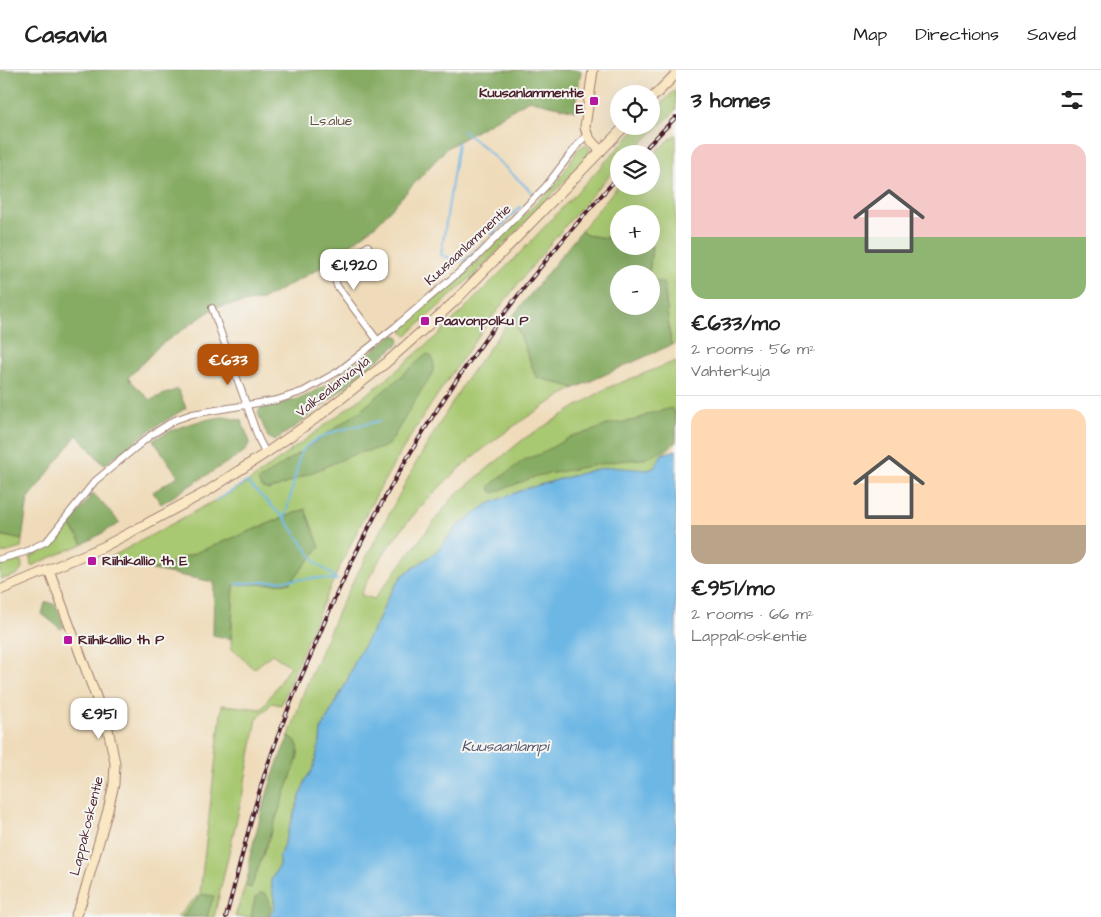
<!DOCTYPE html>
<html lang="en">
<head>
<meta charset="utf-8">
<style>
	:root { --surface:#fff; --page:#f6f6f6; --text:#222; --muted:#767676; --line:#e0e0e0; --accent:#b45309 }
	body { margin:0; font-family:"Architects Daughter",sans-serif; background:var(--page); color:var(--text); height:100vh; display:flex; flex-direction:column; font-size:19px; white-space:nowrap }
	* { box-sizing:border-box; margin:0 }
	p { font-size:16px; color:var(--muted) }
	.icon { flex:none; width:28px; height:28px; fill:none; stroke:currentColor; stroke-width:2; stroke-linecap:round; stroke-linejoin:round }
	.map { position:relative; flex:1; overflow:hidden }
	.panel { display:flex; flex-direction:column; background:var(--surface); width:425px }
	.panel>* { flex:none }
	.buttons { position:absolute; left:610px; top:15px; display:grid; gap:10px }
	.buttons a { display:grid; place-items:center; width:50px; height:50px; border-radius:50%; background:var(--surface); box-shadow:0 5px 20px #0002; font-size:25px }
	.price { position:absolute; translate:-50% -42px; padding:0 11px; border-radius:10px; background:#fff; color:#222; font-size:16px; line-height:32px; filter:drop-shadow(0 1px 2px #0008) }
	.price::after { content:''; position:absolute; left:50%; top:30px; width:15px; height:11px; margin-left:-8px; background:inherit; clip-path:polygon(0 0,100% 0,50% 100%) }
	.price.selected { background:var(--accent); color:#fff }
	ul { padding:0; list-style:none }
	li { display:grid; align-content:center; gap:10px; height:265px; padding:0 15px }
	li+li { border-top:1px solid var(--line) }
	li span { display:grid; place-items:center; height:155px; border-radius:15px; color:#555 }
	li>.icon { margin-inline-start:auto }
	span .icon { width:90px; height:90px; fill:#fffc; stroke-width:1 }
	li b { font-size:21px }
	h2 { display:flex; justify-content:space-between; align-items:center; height:60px; padding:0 15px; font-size:21px }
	header { display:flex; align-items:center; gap:30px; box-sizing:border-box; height:70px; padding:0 25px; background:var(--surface); border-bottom:1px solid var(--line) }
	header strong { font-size:24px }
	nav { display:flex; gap:28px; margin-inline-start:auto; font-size:18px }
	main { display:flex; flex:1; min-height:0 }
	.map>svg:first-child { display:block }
</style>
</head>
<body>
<header>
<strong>Casavia</strong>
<nav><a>Map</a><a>Directions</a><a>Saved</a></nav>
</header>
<main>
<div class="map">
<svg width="676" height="847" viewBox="0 0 676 847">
	<rect width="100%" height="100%" fill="#f6f6f2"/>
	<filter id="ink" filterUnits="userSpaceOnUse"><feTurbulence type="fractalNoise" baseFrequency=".02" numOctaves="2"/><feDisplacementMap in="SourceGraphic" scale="10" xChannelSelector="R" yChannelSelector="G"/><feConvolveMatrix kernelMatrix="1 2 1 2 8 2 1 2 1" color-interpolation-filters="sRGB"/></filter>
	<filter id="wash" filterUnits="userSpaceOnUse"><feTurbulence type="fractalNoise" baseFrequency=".0096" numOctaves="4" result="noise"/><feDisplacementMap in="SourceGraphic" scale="20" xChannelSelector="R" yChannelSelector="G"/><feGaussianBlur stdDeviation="1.12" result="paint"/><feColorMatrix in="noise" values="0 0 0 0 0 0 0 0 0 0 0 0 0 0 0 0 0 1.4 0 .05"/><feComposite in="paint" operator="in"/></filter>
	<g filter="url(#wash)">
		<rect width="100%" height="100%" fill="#efdbb9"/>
		<g fill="#a8c871" stroke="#79744e">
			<path d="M676,19V40L630,84H619V95C539,182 463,280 401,382C353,461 315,548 281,635L272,633L257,649L242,727L214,847H177L200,823L222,635L262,639L290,596L272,584L254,599L231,578L234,515L290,513L305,439L153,500L104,491L247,413L383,312L438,265L517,186L639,56H651V44Z"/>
			<path d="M676,64V273L671,275L664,214L651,208V204H649L652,176L651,144H619V170L586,165L581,161L619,114V116H651V84H648L654,83Z"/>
			<path d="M585,75L588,76L590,80L585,90L476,203L407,265L404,264L400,257L471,198L507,163L559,110L578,79Z"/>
			<path d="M513,246L536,307L575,318C503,358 432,413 385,482C376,496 367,510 361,525L374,529L453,427L525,368L607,318L676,291V373L662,384L655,397L648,400L627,399L593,400L525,419L488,434L457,457L436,482L402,506L388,527L378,551L356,589L347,611L321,660L320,672L313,699L306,709L279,788V795L271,811L275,837L269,847H235L245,816L251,818L297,690C299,679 300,672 289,666L304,621L340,537L415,395L465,311Z"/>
			<path d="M70,455L83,474L31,496L30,487L44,480Z"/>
			<path d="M0,465L22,470L21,478L0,484Z"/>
			<path d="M17,491H21C26,505 11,507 0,509V495Z"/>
		</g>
		<g fill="#86ac63" stroke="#686647">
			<path d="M0,0H581L575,41L529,30L447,78L377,154L322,197L262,230L216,237L159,276L128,308L150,330L178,319L186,338L150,360L104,395L77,365L28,429L22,470L0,465Z"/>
			<path d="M581,161L586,165L619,170V176H652L649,204H619V236H651V208L664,214L671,275L575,318L536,307L513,246Z"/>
			<path d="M393,265L398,266L400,269L399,273L302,352L274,371L268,367L258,343L260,339L302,328L327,315Z"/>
			<path d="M427,284L432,287L434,294L432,305L422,319L390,373L383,378L357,383L278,417L268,420L261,417L258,411L360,341Z"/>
			<path d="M672,338L676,348V370L661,382L644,389L617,391L537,406L493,423L489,418L493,413L524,390L540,384L574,365L589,362L610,354L636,350L651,343Z"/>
			<path d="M223,347L241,350L250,372L245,381L161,434L153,422L178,406L153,370C175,357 198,350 223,347Z"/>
			<path d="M93,423L120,453L83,474L70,455Z"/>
			<path d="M305,439L320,477L290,513L234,515L231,569L213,565L214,512L153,500Z"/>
			<path d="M48,532L56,535L64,557L61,559L42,544L45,533Z"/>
			<path d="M289,666C300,672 299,679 297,690L251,818L245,816L249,802V790C260,748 270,706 289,666Z"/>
			<path d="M260,823L266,824C271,833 273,838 267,847H251L255,828Z"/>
			<path d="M202,824L214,826L207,847H182Z"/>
		</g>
		<path fill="#6db7e5" stroke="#5c6b88" d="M676,380V847H269L275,837L271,811L279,795V788L306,709L313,699L320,672L321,660L347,611L356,589L378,551L388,527L402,506L436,482L457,457L488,434L525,419L593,400L610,397L648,400L655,397L662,384Z"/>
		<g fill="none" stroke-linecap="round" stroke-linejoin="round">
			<g stroke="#6db7e5" stroke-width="2">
				<path d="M463,61L481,75L534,124"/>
				<path d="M491,166L520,137"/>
				<path d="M451,188L441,185L458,73"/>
				<path d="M463,191H465L485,172"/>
				<path d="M215,431L247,412L285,449L317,494L330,503L337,510"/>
				<path d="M285,448L301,382C317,362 356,356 380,351"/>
				<path d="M236,514L318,508L336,510"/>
			</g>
		</g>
	</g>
	<g filter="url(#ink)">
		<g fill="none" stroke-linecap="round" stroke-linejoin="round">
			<defs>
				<g id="street">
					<path d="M368,176L337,199L334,204L337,216L378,271"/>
					<path d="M212,238L259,370L266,383"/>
					<path d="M0,489L25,482L47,471L95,411L151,365L175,350L192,344L277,330L304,321L339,301L395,257L477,187L546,116L579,73L587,65"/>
				</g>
				<g id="secondary">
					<path d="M593,0L585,57C587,68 593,73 601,81"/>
					<path d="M651,29L676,4"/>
					<path d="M49,500L108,659L115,693L114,714L108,740L82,831L75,847"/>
					<path d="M0,520L103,477L206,422L266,383L318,347L386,293L453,233L625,56"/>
				</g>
			</defs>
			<use href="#street" stroke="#9c7d72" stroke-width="8"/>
			<use href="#secondary" stroke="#9c7d72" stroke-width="11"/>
			<use href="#street" stroke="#fff" stroke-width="6"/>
			<use href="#secondary" stroke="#fae7c3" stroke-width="9"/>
			<defs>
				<g id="rail">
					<path d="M640,84L676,47"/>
					<path d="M226,847C239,799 250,750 265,703C279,661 295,620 313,580C328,543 344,506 362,471C429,337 518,216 619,106"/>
				</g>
			</defs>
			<use href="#rail" stroke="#4a1f2b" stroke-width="4"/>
			<use href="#rail" stroke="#f6f6f2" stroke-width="2" stroke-dasharray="5.5" stroke-linecap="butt"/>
		</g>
	</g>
	<g fill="#b5179e" stroke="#f6f6f2" stroke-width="2">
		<rect x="589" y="26" width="10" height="10" rx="2.5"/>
		<rect x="420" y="246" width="10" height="10" rx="2.5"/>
		<rect x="87" y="486" width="10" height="10" rx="2.5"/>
		<rect x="63" y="565" width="10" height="10" rx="2.5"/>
	</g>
	<g text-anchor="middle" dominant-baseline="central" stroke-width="4" stroke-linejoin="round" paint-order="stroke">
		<g font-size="14" font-weight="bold" fill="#4a1f2b" stroke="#f6f6f2" text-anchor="start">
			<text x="584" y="23" text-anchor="end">Kuusanlammentie<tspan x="584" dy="16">E</tspan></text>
			<text x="435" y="251">Paavonpolku P</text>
			<text x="102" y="491">Riihikallio th E</text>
			<text x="78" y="570">Riihikallio th P</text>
		</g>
		<g font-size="14" fill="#665240" stroke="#f6f6f2">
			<text x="331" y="51">Ls.alue</text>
		</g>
		<g font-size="14" fill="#4a1f2b" stroke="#f6f6f2">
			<text transform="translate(468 175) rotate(-43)">Kuusaanlammentie</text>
			<text transform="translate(333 317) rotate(-38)">Valkealanväylä</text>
			<text transform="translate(87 756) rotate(-76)">Lappakoskentie</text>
		</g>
		<g font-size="15" font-style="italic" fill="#56546c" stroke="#f6f6f2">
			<text x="505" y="676">Kuusaanlampi</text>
		</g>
	</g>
</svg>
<div class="buttons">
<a><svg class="icon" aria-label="locate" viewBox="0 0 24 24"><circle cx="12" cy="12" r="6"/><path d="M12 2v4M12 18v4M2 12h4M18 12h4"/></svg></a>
<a><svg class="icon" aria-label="layers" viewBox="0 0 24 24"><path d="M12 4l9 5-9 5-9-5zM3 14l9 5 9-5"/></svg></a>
<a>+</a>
<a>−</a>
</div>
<b class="price" style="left:354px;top:221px">€1,920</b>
<b class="price selected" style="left:228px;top:316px">€633</b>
<b class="price" style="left:99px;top:670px">€951</b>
</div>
<section class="panel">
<h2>3 homes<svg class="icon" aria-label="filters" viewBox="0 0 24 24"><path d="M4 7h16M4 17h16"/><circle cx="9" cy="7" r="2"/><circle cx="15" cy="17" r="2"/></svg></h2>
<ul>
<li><span style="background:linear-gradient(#f6c9c9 60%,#8fb573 0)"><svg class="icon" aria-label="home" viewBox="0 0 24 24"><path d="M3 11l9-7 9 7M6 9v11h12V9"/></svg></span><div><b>€633/mo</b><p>2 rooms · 56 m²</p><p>Vahterkuja</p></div></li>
<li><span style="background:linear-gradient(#ffd9b3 75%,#b9a48a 0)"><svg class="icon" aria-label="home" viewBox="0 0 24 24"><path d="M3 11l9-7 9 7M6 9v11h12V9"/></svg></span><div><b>€951/mo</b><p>2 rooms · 66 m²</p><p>Lappakoskentie</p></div></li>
</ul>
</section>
</main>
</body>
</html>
